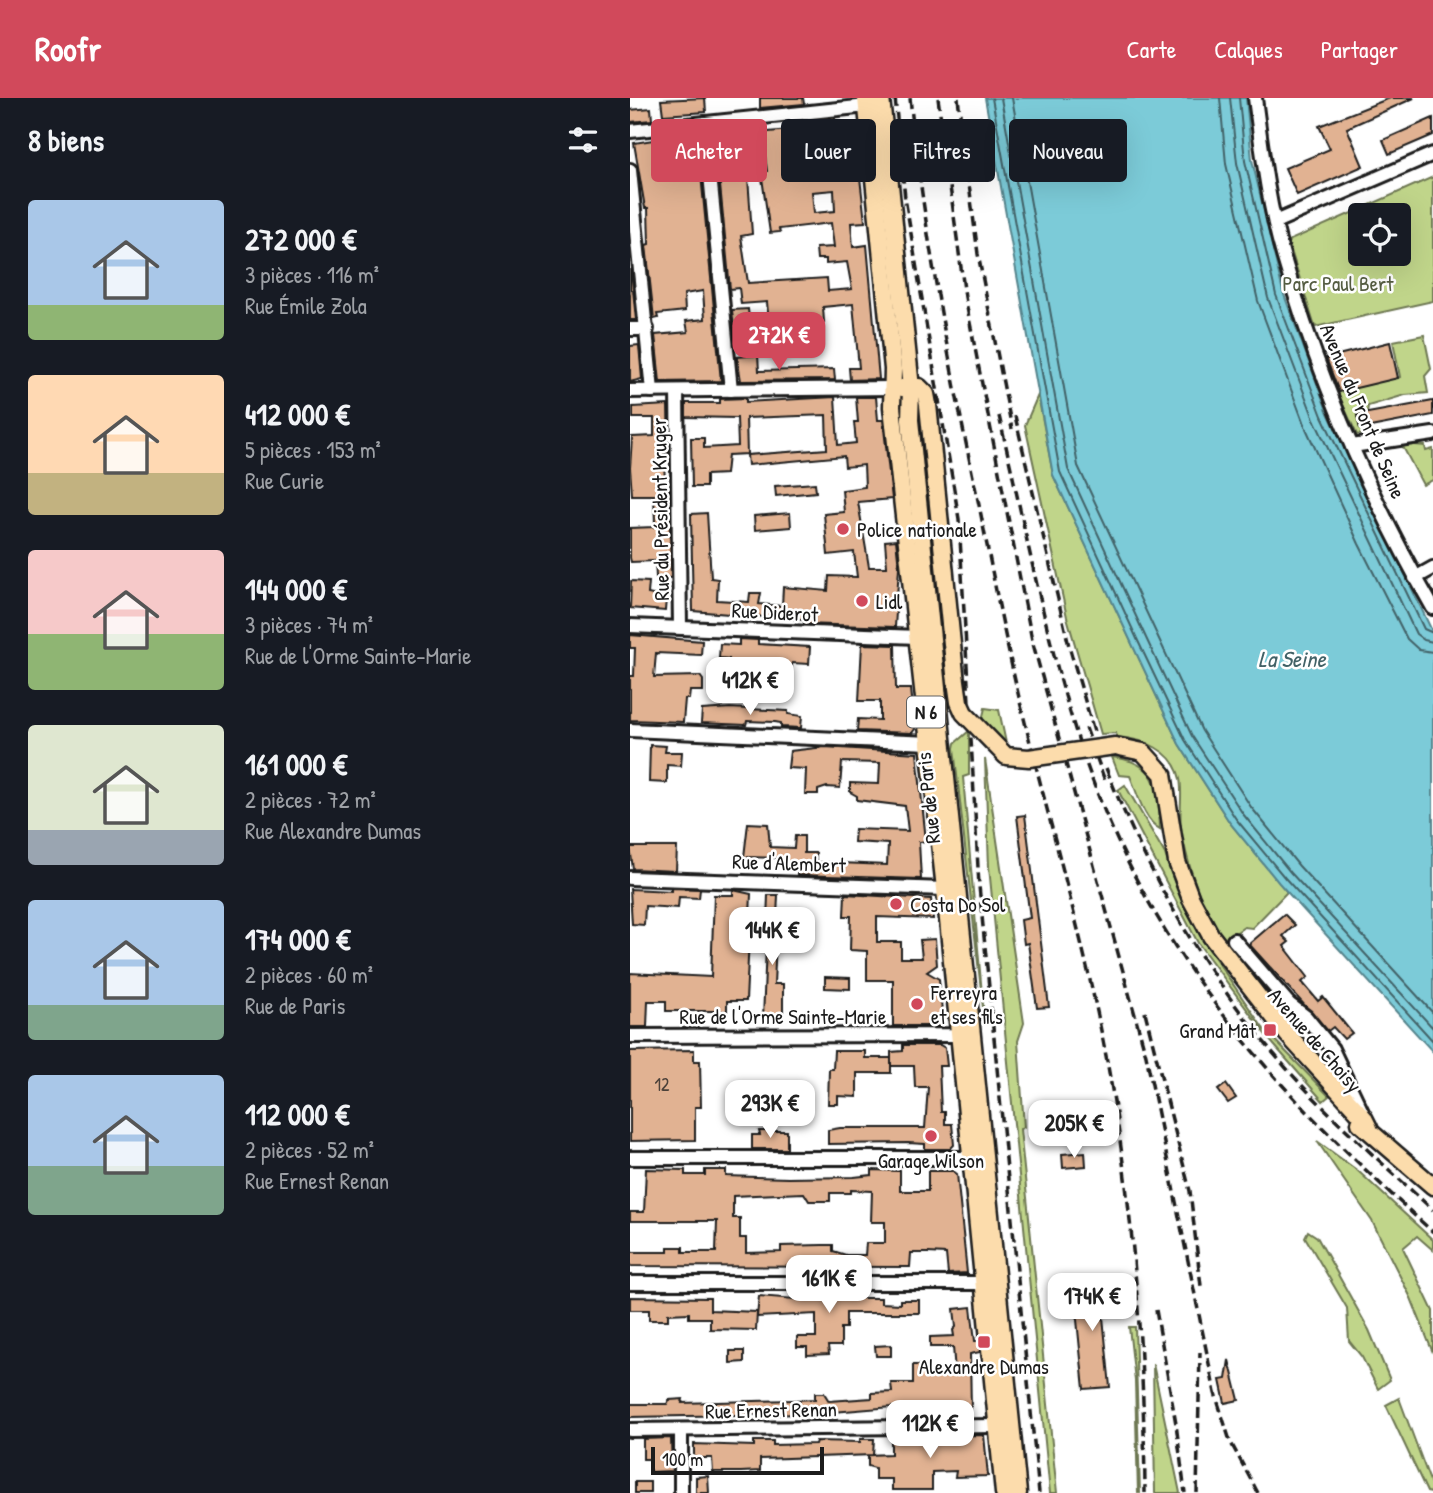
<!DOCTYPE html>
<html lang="fr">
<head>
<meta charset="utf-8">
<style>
	:root { --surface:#171b24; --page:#242831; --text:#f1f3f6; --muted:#9ea1a6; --accent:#d1495b }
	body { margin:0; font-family:"Patrick Hand",sans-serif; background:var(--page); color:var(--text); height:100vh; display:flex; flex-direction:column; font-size:26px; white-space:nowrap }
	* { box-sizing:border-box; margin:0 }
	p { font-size:23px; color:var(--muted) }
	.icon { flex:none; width:38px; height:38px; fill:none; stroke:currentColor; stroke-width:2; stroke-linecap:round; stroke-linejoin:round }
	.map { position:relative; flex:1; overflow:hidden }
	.drawer { display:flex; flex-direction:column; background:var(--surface); width:630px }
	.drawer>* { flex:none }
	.hud { position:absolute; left:21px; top:21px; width:665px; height:63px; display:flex; gap:14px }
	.fabs { position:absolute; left:718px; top:105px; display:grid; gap:14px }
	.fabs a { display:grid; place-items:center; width:63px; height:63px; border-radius:7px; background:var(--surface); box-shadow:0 7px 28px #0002; font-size:35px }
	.scale { position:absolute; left:21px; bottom:18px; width:173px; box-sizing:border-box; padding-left:7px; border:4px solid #1c1c1c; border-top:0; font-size:19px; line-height:24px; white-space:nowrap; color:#1c1c1c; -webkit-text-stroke:5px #fff; paint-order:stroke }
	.price { position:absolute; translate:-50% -60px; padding:0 16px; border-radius:14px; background:#fff; color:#222; font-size:23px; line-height:46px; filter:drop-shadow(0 2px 4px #0008) }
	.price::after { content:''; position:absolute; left:50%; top:42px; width:21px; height:16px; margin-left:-10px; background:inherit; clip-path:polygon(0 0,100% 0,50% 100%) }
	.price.current { background:var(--accent); color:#fff }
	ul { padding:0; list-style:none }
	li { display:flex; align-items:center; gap:21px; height:175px; padding:0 28px }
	li span { display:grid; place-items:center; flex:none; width:196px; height:140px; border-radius:7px; color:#555 }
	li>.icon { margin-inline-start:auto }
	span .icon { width:84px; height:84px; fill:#fffc; stroke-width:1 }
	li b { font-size:30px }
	h2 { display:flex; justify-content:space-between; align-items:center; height:84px; padding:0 28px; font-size:30px }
	.pill { padding:0 24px; border-radius:7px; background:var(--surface); box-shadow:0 7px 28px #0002; font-size:24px; line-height:63px }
	.pill.current { background:var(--accent); color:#fff }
	header { display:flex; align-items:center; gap:42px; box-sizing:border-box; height:98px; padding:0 35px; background:var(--accent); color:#fff }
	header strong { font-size:33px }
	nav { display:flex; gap:38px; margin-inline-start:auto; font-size:24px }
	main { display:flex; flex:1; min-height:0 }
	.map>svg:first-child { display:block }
</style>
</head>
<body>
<header>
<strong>Roofr</strong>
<nav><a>Carte</a><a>Calques</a><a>Partager</a></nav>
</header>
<main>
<section class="drawer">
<h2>8 biens<svg class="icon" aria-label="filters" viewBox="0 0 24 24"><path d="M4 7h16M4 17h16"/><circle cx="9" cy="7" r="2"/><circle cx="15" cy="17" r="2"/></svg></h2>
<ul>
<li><span style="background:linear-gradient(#a9c7e8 75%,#8fb573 0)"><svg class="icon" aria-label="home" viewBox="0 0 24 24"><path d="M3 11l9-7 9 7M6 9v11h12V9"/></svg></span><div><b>272 000 €</b><p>3 pièces · 116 m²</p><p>Rue Émile Zola</p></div></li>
<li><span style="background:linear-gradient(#ffd9b3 70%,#c2b280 0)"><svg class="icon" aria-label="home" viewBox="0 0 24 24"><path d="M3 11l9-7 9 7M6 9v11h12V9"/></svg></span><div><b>412 000 €</b><p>5 pièces · 153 m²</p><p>Rue Curie</p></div></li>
<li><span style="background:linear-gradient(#f6c9c9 60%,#8fb573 0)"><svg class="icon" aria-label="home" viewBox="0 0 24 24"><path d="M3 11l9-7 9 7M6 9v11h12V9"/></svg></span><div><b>144 000 €</b><p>3 pièces · 74 m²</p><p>Rue de l'Orme Sainte-Marie</p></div></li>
<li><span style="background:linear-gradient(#dfe7d0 75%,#9aa5b1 0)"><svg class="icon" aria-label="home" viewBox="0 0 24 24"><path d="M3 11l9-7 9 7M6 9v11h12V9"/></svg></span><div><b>161 000 €</b><p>2 pièces · 72 m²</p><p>Rue Alexandre Dumas</p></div></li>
<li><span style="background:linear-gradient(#a9c7e8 75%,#7fa58c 0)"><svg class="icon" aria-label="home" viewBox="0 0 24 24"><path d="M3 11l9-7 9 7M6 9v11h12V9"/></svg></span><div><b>174 000 €</b><p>2 pièces · 60 m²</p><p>Rue de Paris</p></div></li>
<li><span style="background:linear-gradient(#a9c7e8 65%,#7fa58c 0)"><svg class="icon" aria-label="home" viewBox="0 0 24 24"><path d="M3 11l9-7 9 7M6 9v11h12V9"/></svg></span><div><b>112 000 €</b><p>2 pièces · 52 m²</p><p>Rue Ernest Renan</p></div></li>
</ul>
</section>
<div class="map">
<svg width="803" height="1395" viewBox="0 0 803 1395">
	<rect width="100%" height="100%" fill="#fff"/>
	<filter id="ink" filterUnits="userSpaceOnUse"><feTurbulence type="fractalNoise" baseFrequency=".0143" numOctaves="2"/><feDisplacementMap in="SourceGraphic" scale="14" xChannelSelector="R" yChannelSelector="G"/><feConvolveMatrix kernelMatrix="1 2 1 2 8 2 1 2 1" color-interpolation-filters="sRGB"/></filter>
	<g filter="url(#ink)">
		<g fill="#c0d58a" stroke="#6e7853" stroke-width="2" fill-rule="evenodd">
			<path d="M803,79V203L685,229L658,143ZM768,117V156H730V117Z"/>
			<path d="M794,237L801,271L795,278L798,295L775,297L738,308L737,315L727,318L730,331L738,329L739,335L727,337L707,294L770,279L763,243Z"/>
			<path d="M408,297L423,377L549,646L600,725L657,794L622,830L614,829L594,843C582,834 579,821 573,807C563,781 555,757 551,729C549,714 553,696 550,681C543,651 513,641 487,639L486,635L471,636L437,519L395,327Z"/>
			<path d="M786,341V347L795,348L796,353L803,351V382L793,387L772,347L764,350L763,347Z"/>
			<path d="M355,610L369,612L376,645L352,622Z"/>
			<path d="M339,633V677L333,679L354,919L324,650L325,645Z"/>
			<path d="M482,659C530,665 528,690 530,731C514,723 507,694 500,678L489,677Z"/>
			<path d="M355,661L394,925L388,943L394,1029L390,1031L427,1395H420L359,769Z"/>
			<path d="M495,687L535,756L547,792L574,844L633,930L699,998L693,1003L638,940L568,845L488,692Z"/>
			<path d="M687,1043L728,1073L803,1142V1152L787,1138L773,1150L803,1213V1255L781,1200L742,1123Z"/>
			<path d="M678,1133L687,1139L739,1232L760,1282L748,1291L732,1259L719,1243L717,1210L675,1139Z"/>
			<path d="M499,1229H505L510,1395H508L505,1283Z"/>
			<path d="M523,1266L550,1395H525Z"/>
			<path d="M769,1300L801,1386L802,1395L797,1394L756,1307Z"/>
		</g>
		<path fill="#7ccbd8" stroke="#56858d" stroke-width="2" d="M355,0H616L622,62L653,194L698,315L803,535V954L649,785L600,725L549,646L502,546L423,377Z"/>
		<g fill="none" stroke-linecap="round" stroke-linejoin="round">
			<g stroke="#426267" stroke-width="2">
				<path d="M362,0L430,374L508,543L555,642L606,721L655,780L803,943"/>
				<path d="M371,0L438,371L516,540L562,638L613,716L661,775L803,930"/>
				<path d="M382,0L448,368L572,633L621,709L669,768L803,915"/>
				<path d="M590,0L596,66L628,203L674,326L729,446L777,541L789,552L803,554"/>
				<path d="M600,0L607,65L638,200L684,321L786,536L794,542L803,544"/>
				<path d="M609,0L615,63L646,197L692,318L794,531L803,535"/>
			</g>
		</g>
		<g fill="#e1b292" stroke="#1c1c1c" stroke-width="2" fill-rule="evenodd">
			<path d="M75,0L76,14L33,17L31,2Z"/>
			<path d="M130,0H173L174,6L130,10Z"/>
			<path d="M760,0H784L717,30L733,68L667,97L655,70L700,51L689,28Z"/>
			<path d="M21,10L22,22L0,24V12Z"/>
			<path d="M205,20V26H213L215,63L228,62L235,124L221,125L223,149L237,147L249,281L220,282L219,270H229L223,206L193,209L194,224L139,227L137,204L111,206L109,190L100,191L87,56L104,55L103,37L160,32V25L175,23L177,47L198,45L196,21ZM134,50L137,73H131L140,135L150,134L149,131L201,125L204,149L186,150L187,161H196V166L217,164L222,191L198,193L197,180L118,185L111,138L122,136L116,51ZM204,92L205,113L184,115L182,94Z"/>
			<path d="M803,20V37L759,56L753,42Z"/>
			<path d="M67,35L91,283L30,284L25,237L58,234L56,223L75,221L73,193L54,196L55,213L27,216L28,220L24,221L16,147L19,146L18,110H15L4,45Z"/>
			<path d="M0,172H1L6,222H0Z"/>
			<path d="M118,211L121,238L105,239L102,212Z"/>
			<path d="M760,244L768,280L709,294L696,260Z"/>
			<path d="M9,247L12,281L0,284V248Z"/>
			<path d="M128,257L129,273L204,271L205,282L111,283L107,259Z"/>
			<path d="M205,299L208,347L226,345L224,324H228L226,299H246L248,322H253L262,401L228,404L239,469H257L255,443L266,442L269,469L265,529L174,526V522L63,513L61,416L77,415L81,480L88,481L87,502L119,504L120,495H131L129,506L152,508L153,489L198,493L199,478L227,479L224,454L198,457L194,416L214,414L212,392L235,389L234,367L215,369L214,358L118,367L117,357L197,351L196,317L116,320L117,356L98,357L96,376L76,377V389H62L61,340H74V350L108,348L107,320L56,319V305H90V301L116,300V304Z"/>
			<path d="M803,303V317L730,331L727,317Z"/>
			<path d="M38,307L39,355H34L35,391H39L41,480L26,479L25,463L1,464L0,460V430L24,429L25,426L24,397H2L0,370L2,339L24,338V320H3V309Z"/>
			<path d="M185,385L186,394L146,398L145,388Z"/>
			<path d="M160,415L161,429L125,432L124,418Z"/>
			<path d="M1,483L19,484L18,496L36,500L35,513L0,510Z"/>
			<path d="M0,537L72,543L71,557L26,555L24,579L70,578L73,582V593H60L59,601H55L53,624L0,622V578H4L5,550H0Z"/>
			<path d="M109,541L128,542V546L180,549L179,566L162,565L161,583L132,582L126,590L98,587L99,561L89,560L90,546L109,547Z"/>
			<path d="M232,546L265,547L266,591H281L285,631L282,635L227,633L228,621L250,622V603H229Z"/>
			<path d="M100,610L158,613V616L172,618L171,630L151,629V625L145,624L117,623L116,627L71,625L72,612Z"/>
			<path d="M20,647L36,648L35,654H52L51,668L37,667V685L19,684Z"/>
			<path d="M195,649L287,655L296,743L289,744L291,781L167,777V767H153V760L114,759L118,725L138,726L140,749L164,750L165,738H174V755H186V764L257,767L258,746L224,744L225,731L278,733L275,708L227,702V698L220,694V685L249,686L250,665L212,664L210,690L197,689L188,692V696H175L176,671L158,670L160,653Z"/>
			<path d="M395,717L419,909L407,910L398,845L394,846L391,822L400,820L387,718Z"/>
			<path d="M0,749H47L46,773L3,771Z"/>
			<path d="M41,790L70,791L69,800L49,799L48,810L15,808L14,827L2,826L0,791L41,793Z"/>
			<path d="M103,792L121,796L116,903H97V913H36V903H18L17,929H0V875L81,879L84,797H103Z"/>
			<path d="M215,796L301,801L303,821L247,819V844H271V860H292L290,842L305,841L307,867L297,874L309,881L313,925L310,928H263V882H237V853L220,852L221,818H214Z"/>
			<path d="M138,797H148L144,886H153V922L133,921Z"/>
			<path d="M654,816L665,827L653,838L659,844L654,848L678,879L672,884L688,903L693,899L722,935L714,941L703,929L698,933L619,846Z"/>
			<path d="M195,879L220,880V891L195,890Z"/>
			<path d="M273,947H310L315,950L317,968H309L311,1014H315V1026H322L324,1047L320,1051H295V1046L278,1045L198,1046V1032L210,1030H295L298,989H285L284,968H261V961V975H227V999L208,998V1006H198L199,971H203L204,953H235V960H261V954L273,953Z"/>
			<path d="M64,952V963H70L71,1009H65V1042L0,1043V953Z"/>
			<path d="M596,986L606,1000L598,1005L588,992Z"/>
			<path d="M129,1033H157V1051H122V1037H130Z"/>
			<path d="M455,1054L456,1068L433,1070L432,1056Z"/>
			<path d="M16,1071L55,1072V1077H75V1072H96V1078L158,1080L224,1079L242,1077V1072L270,1073V1093H298V1073H323L327,1076L337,1175L318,1176L316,1156L298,1155H281L280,1169L0,1168V1154H38V1149H53V1154H86L87,1123H0V1114H14ZM221,1092L242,1093L241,1124H255V1145H236L235,1157H216L203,1153V1147H192L151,1148V1154L116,1155V1140H110V1120H103V1098L174,1095L179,1103H200V1095H221Z"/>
			<path d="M469,1179L480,1289L454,1291L443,1182Z"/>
			<path d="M191,1194H216V1200H251V1205L270,1206V1202H289V1215H216V1230H211V1248H198L199,1256L177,1257V1249H167V1239H186V1216L127,1219L129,1198L177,1202V1197H191Z"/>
			<path d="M0,1199L80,1200V1212L127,1214L126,1232L80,1231V1220H59V1215L38,1216V1222H19V1212H0Z"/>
			<path d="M341,1209L345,1243H349L350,1254L340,1256L341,1313H316L317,1320H307V1315L262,1316V1309L179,1316L0,1319V1306H37L39,1302L53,1301L52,1305L164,1302L185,1301V1295H194L199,1303L242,1300V1295L262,1294L261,1285H283V1267H296V1275L325,1274L323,1249H300V1239L324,1238L323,1232L326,1229L324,1211Z"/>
			<path d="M261,1247V1258H246L245,1248Z"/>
			<path d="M100,1253H114V1264L100,1265Z"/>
			<path d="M599,1262L609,1302L595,1305L590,1282L596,1281Z"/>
			<path d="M354,1337L358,1378L325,1379L326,1373L302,1374V1392H262V1381H245V1370L238,1368V1357L261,1356V1343L271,1342V1338Z"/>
			<path d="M41,1340L42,1373L20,1374V1361H13V1341Z"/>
			<path d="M230,1341H244L243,1357L130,1361V1373L111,1374H83L82,1360H64V1346L124,1348V1343H143V1347L185,1346L186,1343L230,1344Z"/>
			<path d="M78,1378L79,1395H66V1379Z"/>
			<rect x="5" y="1384" width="15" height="11"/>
		</g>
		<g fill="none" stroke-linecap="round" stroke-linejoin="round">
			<defs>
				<g id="minor">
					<path d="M625,0C632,52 638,106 653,157C688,279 740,400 803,510"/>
					<path d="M75,25L101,292"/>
					<path d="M0,33L237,8"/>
					<path d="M0,72L22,293"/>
					<path d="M645,124L803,56"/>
					<path d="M0,231H17"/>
					<path d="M0,293L262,290"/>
					<path d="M47,293L50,529"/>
					<path d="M722,348L803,336"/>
					<path d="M785,480L803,470"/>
					<path d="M0,528L288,539"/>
					<path d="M0,632L300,645"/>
					<path d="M0,780L315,791"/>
					<path d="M604,842L659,906L676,919L702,951L733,1016"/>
					<path d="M0,938L328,937L334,931"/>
					<path d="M0,1060H340"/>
					<path d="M0,1185H353"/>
					<path d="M0,1332L367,1328"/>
					<path d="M51,1332V1395"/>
				</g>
				<g id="major">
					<path d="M236,0L263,271L262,309L315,791L374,1395"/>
					<path d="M251,0L281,290L280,322L388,1395"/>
					<path d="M272,290L289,289L296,296L298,307L325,576"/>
					<path d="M485,648L513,654L533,676L547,764L561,801L581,838L658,937L734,1020L739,1030"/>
					<path d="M730,1025L803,1088"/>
				</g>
			</defs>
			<use href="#minor" stroke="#1c1c1c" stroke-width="18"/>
			<use href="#major" stroke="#1c1c1c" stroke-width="21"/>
			<use href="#minor" stroke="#fff" stroke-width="12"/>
			<use href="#major" stroke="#fcdcac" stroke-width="16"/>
			<g stroke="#1c1c1c" stroke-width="3.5" stroke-dasharray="10 5" stroke-linecap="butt">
				<path d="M265,0L275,100L329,421L349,788L409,1395"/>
				<path d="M280,0C295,138 320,272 349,407C363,477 376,547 393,616C421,732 455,846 477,963C503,1105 514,1251 515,1395"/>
				<path d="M308,0L335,199L402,542L516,957L585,1295L600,1343L628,1395"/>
				<path d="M328,0L348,156L382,331"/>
				<path d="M369,318C396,432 417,550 455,662C526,865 647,994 803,1134"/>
				<path d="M385,318L439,548L465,637"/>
				<path d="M456,630L475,683"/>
				<path d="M476,670C519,780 578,882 657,971C702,1021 753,1066 803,1112"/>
				<path d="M515,914L560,1093L571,1188"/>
				<path d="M526,1212L546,1326L555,1395"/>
				<path d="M567,1395L570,1254"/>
			</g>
			<defs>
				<path id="major-bridge" d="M325,576L329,604L334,615L376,658L399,660L485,648"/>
			</defs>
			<use href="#major-bridge" stroke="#1c1c1c" stroke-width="21" stroke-linecap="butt"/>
			<use href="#major-bridge" stroke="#fcdcac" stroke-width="16"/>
		</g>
	</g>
	<g fill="#d1495b" stroke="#fff" stroke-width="2.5">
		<circle cx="213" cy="431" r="7"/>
		<circle cx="232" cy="503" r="7"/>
		<circle cx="266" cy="806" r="7"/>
		<circle cx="287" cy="906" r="7"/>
		<rect x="633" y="925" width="14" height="14" rx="3.5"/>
		<circle cx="301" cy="1038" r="7"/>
		<rect x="347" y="1237" width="14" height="14" rx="3.5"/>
	</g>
	<g text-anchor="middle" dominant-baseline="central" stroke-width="5" stroke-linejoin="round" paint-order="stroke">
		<g font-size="18" fill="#4d423a">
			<text x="32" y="986">12</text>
		</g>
		<rect fill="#fff" stroke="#606060" stroke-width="2" x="277" y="598.5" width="38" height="31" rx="5"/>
		<g font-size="19" font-weight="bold" fill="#1c1c1c">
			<text x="296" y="614">N 6</text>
		</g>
		<g font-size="21" fill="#555d42" stroke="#fff">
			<text x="708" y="185">Parc Paul Bert</text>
		</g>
		<g font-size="21" fill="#1c1c1c" stroke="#fff">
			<text transform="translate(733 313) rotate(67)">Avenue du Front de Seine</text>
			<text transform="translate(30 411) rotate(-91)">Rue du Président Kruger</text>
			<text transform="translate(145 514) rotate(3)">Rue Diderot</text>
			<text transform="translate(298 700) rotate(-96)">Rue de Paris</text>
			<text transform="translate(159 765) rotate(2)">Rue d'Alembert</text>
			<text x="153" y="918">Rue de l'Orme Sainte-Marie</text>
			<text transform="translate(685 942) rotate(49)">Avenue de Choisy</text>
			<text transform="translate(141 1312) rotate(-1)">Rue Ernest Renan</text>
		</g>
		<g font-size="21" fill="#1c1c1c" stroke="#fff" text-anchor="start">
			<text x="227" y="431">Police nationale</text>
			<text x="246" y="503">Lidl</text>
			<text x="280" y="806">Costa Do Sol</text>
			<text x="301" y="894">Ferreyra<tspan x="301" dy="24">et ses fils</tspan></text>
			<text x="626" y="932" text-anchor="end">Grand Mât</text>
			<text x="301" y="1062" text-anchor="middle">Garage Wilson</text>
			<text x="354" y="1268" text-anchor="middle">Alexandre Dumas</text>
		</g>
		<g font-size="23" font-style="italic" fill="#426267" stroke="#fff">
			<text x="662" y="560">La Seine</text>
		</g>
	</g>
</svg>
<div class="fabs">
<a><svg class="icon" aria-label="locate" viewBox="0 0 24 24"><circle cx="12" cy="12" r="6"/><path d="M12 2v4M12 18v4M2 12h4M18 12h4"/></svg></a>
</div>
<div class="scale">100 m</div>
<b class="price current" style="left:149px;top:274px">272K €</b>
<b class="price" style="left:120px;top:619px">412K €</b>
<b class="price" style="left:142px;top:869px">144K €</b>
<b class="price" style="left:140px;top:1042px">293K €</b>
<b class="price" style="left:444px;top:1062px">205K €</b>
<b class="price" style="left:199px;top:1217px">161K €</b>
<b class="price" style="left:462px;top:1235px">174K €</b>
<b class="price" style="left:300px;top:1362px">112K €</b>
<div class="hud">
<a class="pill current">Acheter</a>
<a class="pill">Louer</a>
<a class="pill">Filtres</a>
<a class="pill">Nouveau</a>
</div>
</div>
</main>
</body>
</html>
